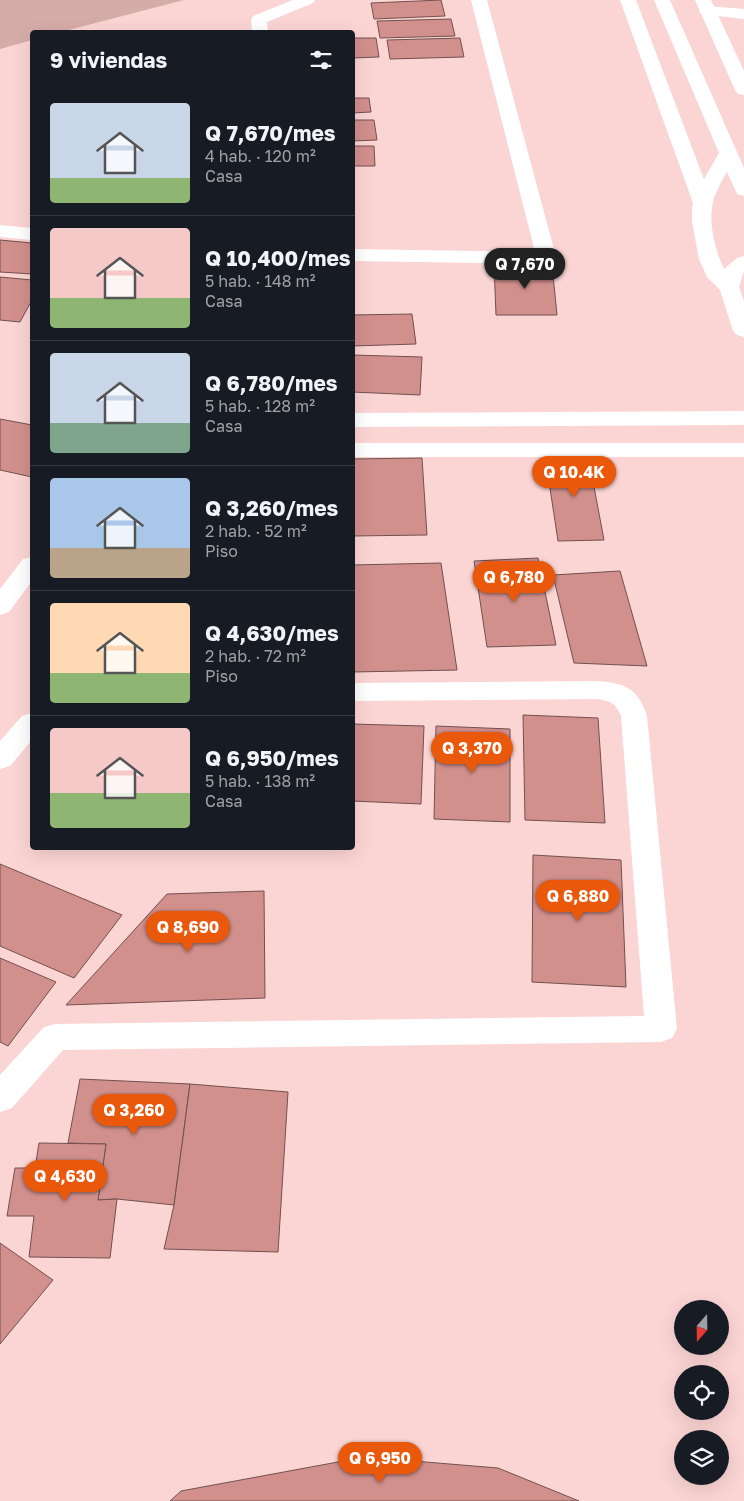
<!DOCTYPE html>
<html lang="es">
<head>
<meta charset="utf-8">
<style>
	:root { --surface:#171b24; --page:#242831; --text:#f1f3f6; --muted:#9ea1a6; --line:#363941; --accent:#ea580c }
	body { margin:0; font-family:"Golos Text",sans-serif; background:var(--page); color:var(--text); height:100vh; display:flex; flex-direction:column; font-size:19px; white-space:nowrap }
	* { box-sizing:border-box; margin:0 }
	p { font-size:16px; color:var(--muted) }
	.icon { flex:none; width:28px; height:28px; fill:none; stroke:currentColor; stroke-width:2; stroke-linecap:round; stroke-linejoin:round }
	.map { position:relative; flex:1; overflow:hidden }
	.drawer { position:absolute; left:30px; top:30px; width:325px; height:820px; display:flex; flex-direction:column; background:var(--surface); border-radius:5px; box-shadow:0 5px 20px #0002 }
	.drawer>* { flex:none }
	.needle { width:32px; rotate:200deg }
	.fabs { position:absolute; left:674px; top:1300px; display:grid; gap:10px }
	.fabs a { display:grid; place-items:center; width:55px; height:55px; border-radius:50%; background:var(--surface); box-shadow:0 5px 20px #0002; font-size:25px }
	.price { position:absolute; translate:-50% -42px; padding:0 11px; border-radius:18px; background:var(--accent); color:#fff; font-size:16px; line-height:32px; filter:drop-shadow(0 1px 2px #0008) }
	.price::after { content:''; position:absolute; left:50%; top:30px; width:15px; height:11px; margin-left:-8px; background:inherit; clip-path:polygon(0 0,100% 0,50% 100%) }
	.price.current { background:#222; color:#fff }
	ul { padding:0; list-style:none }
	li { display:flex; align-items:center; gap:15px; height:125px; padding:0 20px }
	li+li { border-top:1px solid var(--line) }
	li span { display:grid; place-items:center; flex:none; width:140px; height:100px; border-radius:5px; color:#555 }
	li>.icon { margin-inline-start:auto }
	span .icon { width:60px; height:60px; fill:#fffc; stroke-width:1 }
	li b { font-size:21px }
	h2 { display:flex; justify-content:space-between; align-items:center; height:60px; padding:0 20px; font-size:21px }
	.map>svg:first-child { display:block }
</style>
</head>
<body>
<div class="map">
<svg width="744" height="1501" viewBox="0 0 744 1501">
	<rect width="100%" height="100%" fill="#fbd5d3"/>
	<path fill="#d6aca9" d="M0,0H184L61,32H32V40L0,49Z"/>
	<g fill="#d2908d" stroke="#715150">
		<path d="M441,0L445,16L374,19L371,3Z"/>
		<path d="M451,19L455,36L380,38L377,21Z"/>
		<path d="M352,38H376L379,57L352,58Z"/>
		<path d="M460,38L464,57L390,59L387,40Z"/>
		<path d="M352,98H369L371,112L352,113Z"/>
		<path d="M352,120H374L377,140L352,141Z"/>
		<path d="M352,146H374L375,166H352Z"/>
		<path d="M0,240L32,243V274L0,272Z"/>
		<path d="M494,264L552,265L557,315H496Z"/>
		<path d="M0,277L32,280V300L20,322L0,320Z"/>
		<path d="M412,314L416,344L352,346V315Z"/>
		<path d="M352,355L422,357L420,395L352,392Z"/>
		<path d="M0,419L32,425V477L0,470Z"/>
		<path d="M545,455H588L604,540L558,541Z"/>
		<path d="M422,458L427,535L352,536V459Z"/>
		<path d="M538,558L556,645L487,647L474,561Z"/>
		<path d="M441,563L457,670L352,672V565Z"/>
		<path d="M620,571L647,666L574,663L553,575Z"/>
		<path d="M523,715L598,718L605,823L525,820Z"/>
		<path d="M352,724L424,726L421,804L352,801Z"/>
		<path d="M436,726L510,729V822L434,819Z"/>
		<path d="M533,855L621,860L626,987L532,982Z"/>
		<path d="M0,864L122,915L74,978L0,946Z"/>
		<path d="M264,891L265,998L66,1005L167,894Z"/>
		<path d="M0,958L56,982L8,1046L0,1042Z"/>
		<path d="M80,1079L190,1084L174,1205L117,1199L98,1200L106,1144L68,1143Z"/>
		<path d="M190,1084L288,1092L278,1252L164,1249L174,1205Z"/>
		<path d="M39,1143L106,1144L98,1200L117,1199L110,1258L29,1257L34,1216H7L15,1168H35Z"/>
		<path d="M0,1243L53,1280L0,1344Z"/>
		<path d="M365,1457L498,1468L579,1501H170L181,1491Z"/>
	</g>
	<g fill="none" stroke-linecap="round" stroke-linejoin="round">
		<g fill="#fff" fill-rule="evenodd">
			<path d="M293,0H315L313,3L267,22L268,32H252L251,20L253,16Z"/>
			<path d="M471,0H487L555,253L548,262L541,264L352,261V249L535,252Z"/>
			<path d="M620,0H636L713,203L710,207L703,209L696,207L693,203Z"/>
			<path d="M707,6L744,9V19L701,14L699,11L701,8Z"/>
			<path d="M0,225L32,228V240L0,237Z"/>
			<path d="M744,411V425L352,427V413Z"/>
			<rect x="352" y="443" width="392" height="14"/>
			<path d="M32,557V581L9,612L0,615V589L23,559Z"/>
			<path d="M597,681C625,683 638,688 647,716L677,1029L672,1038L661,1042L63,1050L12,1108L0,1112V1075L44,1027L55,1024L644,1016L621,716C616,703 610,701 597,699L352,701V683Z"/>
			<path d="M32,713V740L10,766L0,769V741L22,716Z"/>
		</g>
		<g fill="#fff" fill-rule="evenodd">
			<path d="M654,0H670L744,168V196L737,194L727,172C723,179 719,186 716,193C706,215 714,248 724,269L737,258L744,256V271L739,287L744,301V337L737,335L733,331L720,290L707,277L699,259L692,222V207L696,193L719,153Z"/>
			<path d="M695,0H711L744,71V95L738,94L735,90Z"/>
		</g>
	</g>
</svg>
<div class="fabs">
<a><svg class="needle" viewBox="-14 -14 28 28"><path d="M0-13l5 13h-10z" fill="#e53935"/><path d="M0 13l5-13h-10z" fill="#9ea1a6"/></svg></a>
<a><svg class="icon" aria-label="locate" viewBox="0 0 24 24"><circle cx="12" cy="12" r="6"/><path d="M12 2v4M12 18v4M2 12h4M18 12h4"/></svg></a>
<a><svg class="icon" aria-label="layers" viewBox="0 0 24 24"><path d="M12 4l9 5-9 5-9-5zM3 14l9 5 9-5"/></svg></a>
</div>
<b class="price current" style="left:525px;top:290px">Q 7,670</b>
<b class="price" style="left:574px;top:498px">Q 10.4K</b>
<b class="price" style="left:514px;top:603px">Q 6,780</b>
<b class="price" style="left:472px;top:774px">Q 3,370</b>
<b class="price" style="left:578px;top:922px">Q 6,880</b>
<b class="price" style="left:188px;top:953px">Q 8,690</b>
<b class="price" style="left:134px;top:1136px">Q 3,260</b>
<b class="price" style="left:65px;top:1202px">Q 4,630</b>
<b class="price" style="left:380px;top:1484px">Q 6,950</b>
<section class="drawer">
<h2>9 viviendas<svg class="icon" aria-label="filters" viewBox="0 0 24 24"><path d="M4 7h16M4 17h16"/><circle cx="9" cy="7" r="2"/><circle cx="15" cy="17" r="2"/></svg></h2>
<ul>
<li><span style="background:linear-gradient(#c9d6e8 75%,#8fb573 0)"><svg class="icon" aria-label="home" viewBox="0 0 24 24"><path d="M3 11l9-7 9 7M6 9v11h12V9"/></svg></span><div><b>Q 7,670/mes</b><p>4 hab. · 120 m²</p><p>Casa</p></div></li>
<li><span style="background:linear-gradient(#f6c9c9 70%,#8fb573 0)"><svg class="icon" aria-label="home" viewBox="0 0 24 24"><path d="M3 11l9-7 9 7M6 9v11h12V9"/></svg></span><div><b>Q 10,400/mes</b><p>5 hab. · 148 m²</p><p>Casa</p></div></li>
<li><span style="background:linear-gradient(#c9d6e8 70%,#7fa58c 0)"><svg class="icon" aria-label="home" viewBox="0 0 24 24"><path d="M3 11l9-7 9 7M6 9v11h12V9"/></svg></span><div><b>Q 6,780/mes</b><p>5 hab. · 128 m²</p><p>Casa</p></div></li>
<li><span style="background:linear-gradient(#a9c7e8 70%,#b9a48a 0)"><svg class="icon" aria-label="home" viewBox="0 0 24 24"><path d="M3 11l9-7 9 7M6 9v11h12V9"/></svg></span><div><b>Q 3,260/mes</b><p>2 hab. · 52 m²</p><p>Piso</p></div></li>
<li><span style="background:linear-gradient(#ffd9b3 70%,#8fb573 0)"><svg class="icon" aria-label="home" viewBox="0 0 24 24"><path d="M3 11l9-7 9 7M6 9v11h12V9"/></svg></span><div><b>Q 4,630/mes</b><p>2 hab. · 72 m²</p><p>Piso</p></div></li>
<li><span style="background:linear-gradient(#f6c9c9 65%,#8fb573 0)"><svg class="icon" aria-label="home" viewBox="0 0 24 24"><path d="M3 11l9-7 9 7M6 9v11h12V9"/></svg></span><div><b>Q 6,950/mes</b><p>5 hab. · 138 m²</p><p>Casa</p></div></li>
</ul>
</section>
</div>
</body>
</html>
